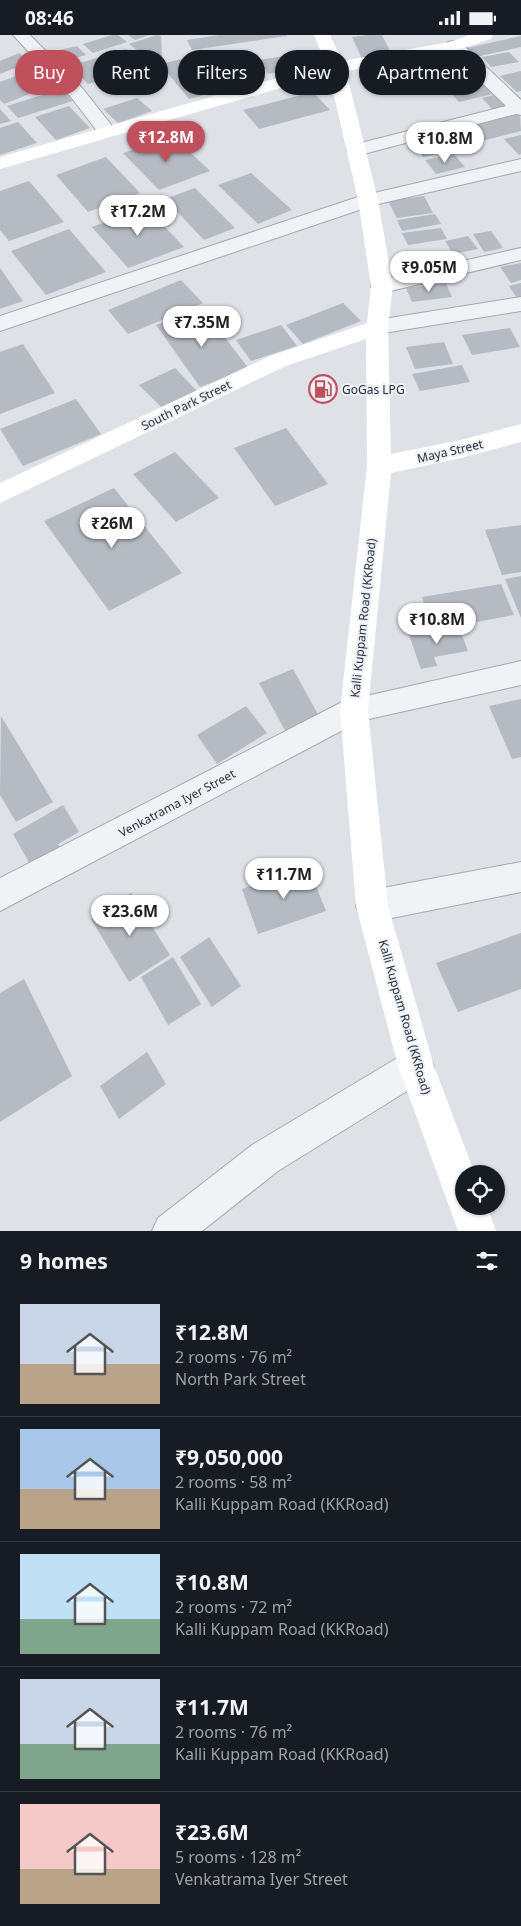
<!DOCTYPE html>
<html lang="en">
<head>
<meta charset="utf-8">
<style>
	:root { --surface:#171b24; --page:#242831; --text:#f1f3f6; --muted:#9ea1a6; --line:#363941; --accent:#bf505c }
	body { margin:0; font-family:"Noto Sans",sans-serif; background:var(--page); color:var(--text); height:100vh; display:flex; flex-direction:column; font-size:19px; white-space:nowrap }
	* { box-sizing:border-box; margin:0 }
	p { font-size:16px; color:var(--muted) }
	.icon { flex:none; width:28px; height:28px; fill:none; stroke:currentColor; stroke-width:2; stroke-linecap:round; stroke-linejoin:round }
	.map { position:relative; height:1196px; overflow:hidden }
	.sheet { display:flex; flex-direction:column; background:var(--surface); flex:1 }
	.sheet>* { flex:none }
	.top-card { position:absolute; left:15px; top:15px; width:491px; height:45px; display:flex; gap:10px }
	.fabs { position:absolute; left:455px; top:1130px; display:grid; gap:10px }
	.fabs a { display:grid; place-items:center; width:50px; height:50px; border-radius:50%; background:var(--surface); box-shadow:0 1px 4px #0004; font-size:25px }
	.price { position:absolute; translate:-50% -42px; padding:0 11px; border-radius:18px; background:#fff; color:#222; font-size:16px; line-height:32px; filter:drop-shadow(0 1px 2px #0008) }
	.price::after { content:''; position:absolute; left:50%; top:30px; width:15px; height:11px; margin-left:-8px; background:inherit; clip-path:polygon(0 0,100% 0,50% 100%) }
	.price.on { background:var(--accent); color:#fff }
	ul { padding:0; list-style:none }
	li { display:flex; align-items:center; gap:15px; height:125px; padding:0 20px }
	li+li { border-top:1px solid var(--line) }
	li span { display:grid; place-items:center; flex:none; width:140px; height:100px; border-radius:0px; color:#555 }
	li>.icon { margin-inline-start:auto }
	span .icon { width:60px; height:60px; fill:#fffc; stroke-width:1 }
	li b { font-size:21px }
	h2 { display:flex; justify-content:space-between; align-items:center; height:60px; padding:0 20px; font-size:21px }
	.chip { padding:0 18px; border-radius:22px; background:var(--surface); box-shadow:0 1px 4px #0004; font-size:18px; line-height:45px }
	.chip.on { background:var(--accent); color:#fff }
	.status { display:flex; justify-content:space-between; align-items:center; height:35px; padding:0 25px; background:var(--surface); direction:ltr }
	.status svg { height:14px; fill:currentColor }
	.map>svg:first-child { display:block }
</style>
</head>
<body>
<div class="status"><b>08:46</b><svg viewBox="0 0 49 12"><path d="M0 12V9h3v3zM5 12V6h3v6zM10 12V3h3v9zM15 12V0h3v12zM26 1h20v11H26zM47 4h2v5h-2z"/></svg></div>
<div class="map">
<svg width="521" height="1196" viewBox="0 0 521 1196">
	<rect width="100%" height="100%" fill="#dee1e6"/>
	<g fill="#b6bac2">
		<path d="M112,0H118L127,7L93,18L83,9Z"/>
		<path d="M128,0H149L135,5Z"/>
		<path d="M157,0L161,1L162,21L152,26L129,9Z"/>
		<path d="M219,0H286L287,1L192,15L187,5Z"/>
		<path d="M368,0H382L392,20L362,24L352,2Z"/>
		<path d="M521,1V12L471,23L462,14Z"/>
		<path d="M77,11L86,20L64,26L56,16Z"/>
		<path d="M126,14L144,31L88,49L70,31Z"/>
		<path d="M509,17L519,27L491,32L482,22Z"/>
		<path d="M19,18L30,27L0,39V26Z"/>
		<path d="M305,18L314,31L268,39L259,25Z"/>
		<path d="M182,24L211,58L189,64L160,29Z"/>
		<path d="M30,36L50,51L4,69L0,65V47Z"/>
		<path d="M521,36V56L517,57L500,41Z"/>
		<path d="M486,46L497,58L459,67L448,55Z"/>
		<path d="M61,54L73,66L18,83L7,71Z"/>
		<path d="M313,57L330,75L259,94L243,75Z"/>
		<path d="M501,58L513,70L493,75L482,63Z"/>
		<path d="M137,63L152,76L118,88L103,74Z"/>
		<path d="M69,71L90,93L56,105L35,82Z"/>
		<path d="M0,74L11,86L0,89Z"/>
		<path d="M520,79L521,96L478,107L465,92Z"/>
		<path d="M18,87L37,108L0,120V93Z"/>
		<path d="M521,100V119L519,120L504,104Z"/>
		<path d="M173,101L210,136L159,155L123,118Z"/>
		<path d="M436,102L448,117L423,122L412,107Z"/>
		<path d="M454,119L465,132L436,139L425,125Z"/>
		<path d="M106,122L140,158L88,177L56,140Z"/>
		<path d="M251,138L292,175L258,189L218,150Z"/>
		<path d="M29,146L64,187L9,206L0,195V156Z"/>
		<path d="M195,153L235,193L204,205L165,164Z"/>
		<path d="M424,161L433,178L397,183L388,166Z"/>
		<path d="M146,172L184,212L128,233L92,192Z"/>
		<path d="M435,179L441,189L402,196L397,185Z"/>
		<path d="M441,193L447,204L408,210L402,198Z"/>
		<path d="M69,194L106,237L46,260L11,216Z"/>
		<path d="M491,196L503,213L484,217L473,199Z"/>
		<path d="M468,201L478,214L453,219L445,206Z"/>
		<path d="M521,228V245L511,248L500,232Z"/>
		<path d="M0,233L23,266L0,274Z"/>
		<path d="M181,245L203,268L128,299L108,275Z"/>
		<path d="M446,248L452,262L412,267L406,253Z"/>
		<path d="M521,248V266H519L509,251Z"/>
		<path d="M343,268L361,286L303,309L286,290Z"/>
		<path d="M203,274L249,334L200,352L156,290Z"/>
		<path d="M281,290L297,311L251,326L236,305Z"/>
		<path d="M510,293L520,312L472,320L462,300Z"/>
		<path d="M444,307L453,329L415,334L406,312Z"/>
		<path d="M23,309L55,358L0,379V317Z"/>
		<path d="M462,330L470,347L420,356L412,339Z"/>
		<path d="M175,333L197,356L162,373L139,350Z"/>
		<path d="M76,364L101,399L23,431L0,394Z"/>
		<path d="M286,393L328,449L275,471L234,413Z"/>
		<path d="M175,417L219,463L176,487L133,439Z"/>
		<path d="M114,453L182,538L109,576L44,486Z"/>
		<path d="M521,490V537L502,540L485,495Z"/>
		<path d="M521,541V583L505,544Z"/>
		<path d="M501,549L514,580L476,587L475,584L431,590L422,562Z"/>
		<path d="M459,592L468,616L434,622L437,631L421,634L409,600Z"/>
		<path d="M293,634L321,685L287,699L259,648Z"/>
		<path d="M521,664V722L512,724L489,671Z"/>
		<path d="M246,671L267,698L217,729L197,700Z"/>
		<path d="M1,681L53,767L16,787L0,760Z"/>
		<path d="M63,770L79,797L58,809L65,820L35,838L13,799Z"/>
		<path d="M308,831L326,876L258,899L242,854Z"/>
		<path d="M131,858L170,920L129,947L91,884Z"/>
		<path d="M521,898V954L458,977L436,928Z"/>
		<path d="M209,902L241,951L212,972L180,922Z"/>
		<path d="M173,922L201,969L168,990L141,942Z"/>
		<path d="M24,944L72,1041L0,1087V958Z"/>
		<path d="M147,1017L166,1049L119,1084L100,1051Z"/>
	</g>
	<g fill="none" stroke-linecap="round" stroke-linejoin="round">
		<defs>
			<g id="street">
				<path d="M13,0H30L83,54L116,96L114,100L107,102L100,100L71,62Z"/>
				<path d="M454,6L460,7L521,65V80L516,79L356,121L349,119L347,115L349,111L506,71L448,15L445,11L448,7Z"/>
				<path d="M521,124V136L374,170L0,296V281L361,161Z"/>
				<path d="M521,213V225L382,258L374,256L371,251L374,246L382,244Z"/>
				<path d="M521,262V276L377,299L369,297L366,292L369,287L377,285Z"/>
				<path d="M521,626V650L360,686L0,876V843L344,666Z"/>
				<path d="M521,827V857L372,887L361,882L356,871L361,860L372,855Z"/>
				<path d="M416,1013L428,1019L434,1031L428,1043L278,1136L202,1196H152L158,1183L252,1110L404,1019Z"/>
			</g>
		</defs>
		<use href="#street" stroke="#a4a8af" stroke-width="2"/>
		<use href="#street" fill="#f0f2f5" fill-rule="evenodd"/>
		<path fill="#fff" fill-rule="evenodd" d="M314,0H330L342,26L450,7L469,0H493L491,4L454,16L346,36L378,165L393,251L388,292L391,419L461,405L521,389V407L461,423L391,438L368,675L388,871L434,1031L475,1139H464V1171H487L496,1196H458L398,1031L356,871L340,675L367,431L366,304L286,331L0,468V448L270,321L367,288L371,251L358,165L329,39L0,134V122L326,29Z"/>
	</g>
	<defs>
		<symbol id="fuel-ring" viewBox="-11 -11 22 22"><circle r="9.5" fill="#edf0f4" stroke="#bf505c" stroke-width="1.5"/><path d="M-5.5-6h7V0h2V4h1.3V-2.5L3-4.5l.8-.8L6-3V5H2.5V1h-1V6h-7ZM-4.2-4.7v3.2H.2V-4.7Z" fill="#bf505c"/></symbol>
	</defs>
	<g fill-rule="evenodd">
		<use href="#fuel-ring" x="307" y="338" width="32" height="32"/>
	</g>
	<g text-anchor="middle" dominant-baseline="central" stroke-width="4" stroke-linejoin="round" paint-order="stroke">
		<g font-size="12" fill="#292f3b" stroke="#edf0f4" text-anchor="start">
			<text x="342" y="354">GoGas LPG</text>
		</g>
		<g font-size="12" fill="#292f3b" stroke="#edf0f4">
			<text transform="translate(186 370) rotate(-26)">South Park Street</text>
			<text transform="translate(450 416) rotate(-13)">Maya Street</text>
			<text transform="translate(363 583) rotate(-84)">Kalli Kuppam Road (KKRoad)</text>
			<text transform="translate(177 768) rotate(-28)">Venkatrama Iyer Street</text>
			<text transform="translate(405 982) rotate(74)">Kalli Kuppam Road (KKRoad)</text>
		</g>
	</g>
</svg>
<div class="fabs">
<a><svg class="icon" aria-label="locate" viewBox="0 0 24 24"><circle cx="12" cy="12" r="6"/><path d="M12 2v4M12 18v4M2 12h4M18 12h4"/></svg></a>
</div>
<b class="price on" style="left:166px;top:128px">₹12.8M</b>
<b class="price" style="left:445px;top:129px">₹10.8M</b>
<b class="price" style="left:138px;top:202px">₹17.2M</b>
<b class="price" style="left:429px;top:258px">₹9.05M</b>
<b class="price" style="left:202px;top:313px">₹7.35M</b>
<b class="price" style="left:112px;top:514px">₹26M</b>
<b class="price" style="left:437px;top:610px">₹10.8M</b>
<b class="price" style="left:284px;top:865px">₹11.7M</b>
<b class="price" style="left:130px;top:902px">₹23.6M</b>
<div class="top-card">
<a class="chip on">Buy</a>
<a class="chip">Rent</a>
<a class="chip">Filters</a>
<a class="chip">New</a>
<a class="chip">Apartment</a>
</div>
</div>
<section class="sheet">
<h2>9 homes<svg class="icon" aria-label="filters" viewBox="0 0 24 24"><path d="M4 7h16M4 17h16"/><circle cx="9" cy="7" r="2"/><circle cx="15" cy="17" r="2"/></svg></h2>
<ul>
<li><span style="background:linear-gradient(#c9d6e8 60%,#b9a48a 0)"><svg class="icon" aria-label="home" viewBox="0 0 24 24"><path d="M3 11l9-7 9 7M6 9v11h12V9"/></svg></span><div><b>₹12.8M</b><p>2 rooms · 76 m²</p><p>North Park Street</p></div></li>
<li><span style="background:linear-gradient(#a9c7e8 60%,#b9a48a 0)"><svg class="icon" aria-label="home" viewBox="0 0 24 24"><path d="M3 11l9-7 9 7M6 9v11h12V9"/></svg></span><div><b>₹9,050,000</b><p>2 rooms · 58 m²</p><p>Kalli Kuppam Road (KKRoad)</p></div></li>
<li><span style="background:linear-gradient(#bfe0f5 65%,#7fa58c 0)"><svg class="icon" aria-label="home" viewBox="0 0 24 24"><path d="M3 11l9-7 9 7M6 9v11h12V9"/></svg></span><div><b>₹10.8M</b><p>2 rooms · 72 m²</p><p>Kalli Kuppam Road (KKRoad)</p></div></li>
<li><span style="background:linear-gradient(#c9d6e8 65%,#7fa58c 0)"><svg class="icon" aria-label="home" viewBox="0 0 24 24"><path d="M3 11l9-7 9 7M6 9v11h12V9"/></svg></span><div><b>₹11.7M</b><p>2 rooms · 76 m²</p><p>Kalli Kuppam Road (KKRoad)</p></div></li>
<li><span style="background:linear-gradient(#f6c9c9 65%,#b9a48a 0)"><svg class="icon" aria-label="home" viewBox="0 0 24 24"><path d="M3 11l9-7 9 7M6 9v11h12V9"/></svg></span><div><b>₹23.6M</b><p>5 rooms · 128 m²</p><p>Venkatrama Iyer Street</p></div></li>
</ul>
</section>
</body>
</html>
